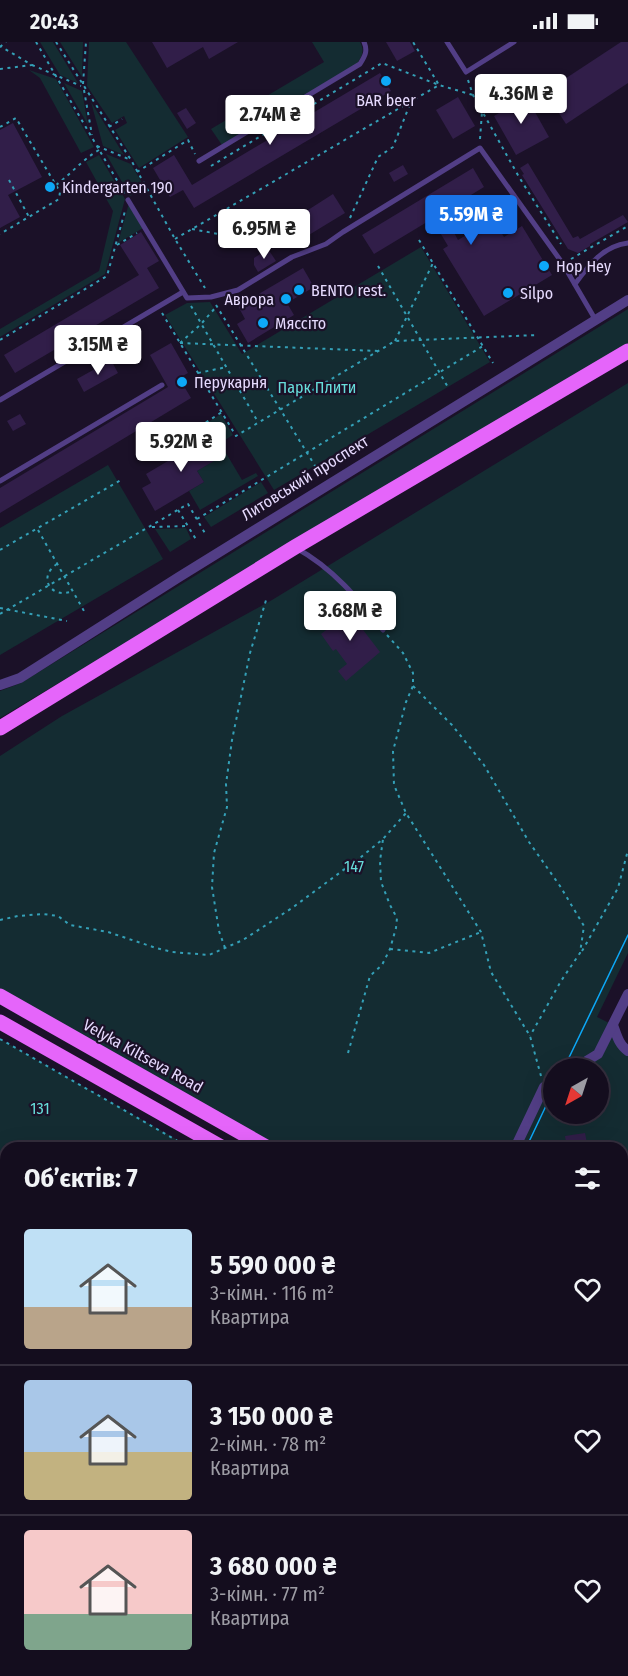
<!DOCTYPE html>
<html lang="uk">
<head>
<meta charset="utf-8">
<style>
	:root { --surface:#140d1e; --page:#211b2b; --text:#f1f3f6; --muted:#9d9ca4; --line:#332d3c; --accent:#1a73e8 }
	body { margin:0; font-family:"Fira Sans Condensed",sans-serif; background:var(--page); color:var(--text); height:100vh; display:flex; flex-direction:column; font-size:22px; white-space:nowrap }
	* { box-sizing:border-box; margin:0 }
	p { font-size:20px; color:var(--muted) }
	.icon { flex:none; width:33px; height:33px; fill:none; stroke:currentColor; stroke-width:2; stroke-linecap:round; stroke-linejoin:round }
	.map { position:relative; flex:1; overflow:hidden }
	.details { position:absolute; left:0px; top:1100px; width:628px; height:536px; display:flex; flex-direction:column; background:var(--surface); border-radius:18px 18px 0 0; box-shadow:0 6px 24px #0002,0 0 0 2px var(--line) }
	.details>* { flex:none }
	.needle { width:39px; rotate:219deg }
	.fabs { position:absolute; left:543px; top:1016px; display:grid; gap:12px }
	.fabs a { display:grid; place-items:center; width:66px; height:66px; border-radius:50%; background:var(--surface); box-shadow:0 6px 24px #0002,0 0 0 2px var(--line); font-size:30px }
	.price { position:absolute; translate:-50% -51px; padding:0 14px; border-radius:6px; background:#fff; color:#222; font-size:20px; line-height:39px; filter:drop-shadow(0 2px 3px #0008) }
	.price::after { content:''; position:absolute; left:50%; top:36px; width:18px; height:14px; margin-left:-9px; background:inherit; clip-path:polygon(0 0,100% 0,50% 100%) }
	.price.selected { background:var(--accent); color:#fff }
	ul { padding:0; list-style:none }
	li { display:flex; align-items:center; gap:18px; height:150px; padding:0 24px }
	li+li { border-top:2px solid var(--line) }
	li span { display:grid; place-items:center; flex:none; width:168px; height:120px; border-radius:6px; color:#555 }
	li>.icon { margin-inline-start:auto }
	span .icon { width:72px; height:72px; fill:#fffc; stroke-width:1 }
	li b { font-size:26px }
	h2 { display:flex; justify-content:space-between; align-items:center; height:72px; padding:0 24px; font-size:26px }
	.status { display:flex; justify-content:space-between; align-items:center; height:42px; padding:0 30px; background:var(--surface); direction:ltr }
	.status svg { height:16px; fill:currentColor }
	.map>svg:first-child { display:block }
</style>
</head>
<body>
<div class="status"><b>20:43</b><svg viewBox="0 0 49 12"><path d="M0 12V9h3v3zM5 12V6h3v6zM10 12V3h3v9zM15 12V0h3v12zM26 1h20v11H26zM47 4h2v5h-2z"/></svg></div>
<div class="map">
<svg width="628" height="1634" viewBox="0 0 628 1634">
	<rect width="100%" height="100%" fill="#1b1128"/>
	<g fill="#142c32" fill-rule="evenodd">
		<path d="M40,0H53L78,41L60,33Z"/>
		<path d="M60,0H83L82,35Z"/>
		<path d="M89,0H126L188,95L139,126L115,88L127,81L124,74L112,81L87,44Z"/>
		<path d="M312,0H360C365,9 362,14 357,22L222,103L211,87L324,20Z"/>
		<path d="M29,28L56,37L94,105L81,111L40,36Z"/>
		<path d="M64,41L82,49L88,83Z"/>
		<path d="M91,60L124,113L103,104Z"/>
		<path d="M106,112L131,122L145,146L130,154Z"/>
		<path d="M99,113L125,157L105,232L0,295V287L99,229L113,169L86,120Z"/>
		<path d="M129,161L143,186L118,201Z"/>
		<path d="M421,205L490,320L274,448L165,273L187,261L210,260L242,312Z"/>
		<path d="M628,267V301L0,676V649L21,641Z"/>
		<path d="M628,341V911L597,975L613,983L628,1009V1310L622,1307V1106L268,1105L0,954V714L62,674L272,558ZM554,1026H598V1071H554Z"/>
		<path d="M221,372L233,393L220,401L242,438L256,431L258,434L200,468L189,449L204,440L197,429L223,413L212,393L183,410L177,400Z"/>
		<path d="M108,423L163,517L0,613V486Z"/>
		<path d="M261,440L268,451L211,485L204,475Z"/>
		<path d="M186,486L191,497L170,510L155,487Z"/>
		<path d="M0,997L190,1105L6,1106V1629H622L623,1352L628,1356V1634H0Z"/>
	</g>
	<path fill="#0d1446" d="M152,1629H240L246,1634H149Z"/>
	<g fill="none" stroke-linecap="round" stroke-linejoin="round">
		<g stroke="#0d1446" stroke-width="4">
			<path d="M0,1574H6"/>
			<path d="M150,1629L158,1634"/>
			<path d="M432,1629L437,1630L441,1634"/>
		</g>
	</g>
	<g fill="#311e49">
		<path d="M152,0H238L209,17L203,5L167,26Z"/>
		<path d="M386,0H410L415,9L397,19Z"/>
		<path d="M621,0H628V41L566,82L545,50Z"/>
		<path d="M380,31L391,49L194,166L183,148L170,155L153,126L174,113L192,143Z"/>
		<path d="M526,54L549,95L516,113L494,74L506,67L501,59L509,55L513,62Z"/>
		<path d="M458,55L475,84L453,97L436,68Z"/>
		<path d="M186,66L196,81L187,87L177,71Z"/>
		<path d="M13,81L42,135L8,153L20,175L0,186V88Z"/>
		<path d="M528,121L573,196L578,194L580,197L623,173L628,180L590,202V204L578,211L568,207L522,133L524,132L520,126Z"/>
		<path d="M403,123L408,132L394,140L389,131Z"/>
		<path d="M473,126L484,145L443,170L458,198L493,177L504,195L522,184L552,233L484,274L443,207L448,204L432,177L374,212L362,193Z"/>
		<path d="M333,152L345,171L294,202L283,184Z"/>
		<path d="M141,190L159,219L147,226L159,246L15,331L4,313L139,233L120,203Z"/>
		<path d="M268,207L276,219L258,230L254,223V216Z"/>
		<path d="M303,226L314,245L287,261L294,273L248,301L237,282L245,277L238,264Z"/>
		<path d="M171,301L188,331L179,336L191,356L0,471V446L168,345L150,313Z"/>
		<path d="M111,318L118,331L84,350L77,337Z"/>
		<path d="M20,372L26,382L13,389L7,379Z"/>
		<path d="M212,393L224,413L197,429L204,440L155,469L142,446L151,441L146,432Z"/>
		<path d="M344,563L380,610L346,639L338,629L347,622L336,607L333,609L321,592L334,582L329,575Z"/>
		<path d="M585,1091L588,1106H567L565,1094Z"/>
	</g>
	<g fill="none" stroke-linecap="round" stroke-linejoin="round">
		<g stroke="#34a0b7" stroke-width="2" stroke-dasharray="3 4.5" stroke-linecap="butt">
			<path d="M36,0L125,152"/>
			<path d="M56,0L131,118L175,197L205,246"/>
			<path d="M0,5L6,0"/>
			<path d="M32,23L81,44"/>
			<path d="M0,27L32,23L0,4"/>
			<path d="M468,38L473,53L519,135L561,202"/>
			<path d="M83,42L86,0"/>
			<path d="M84,48L92,93"/>
			<path d="M0,85L16,76L60,150L59,157L0,192"/>
			<path d="M109,85L122,77"/>
			<path d="M480,97L482,70"/>
			<path d="M97,104L131,118"/>
			<path d="M211,124L382,21L439,43L473,53"/>
			<path d="M137,130L188,98L195,112"/>
			<path d="M9,138L29,175"/>
			<path d="M56,143C72,131 82,118 99,108"/>
			<path d="M350,176L378,115L393,105L410,62"/>
			<path d="M192,187L281,204"/>
			<path d="M175,197L439,43L413,0"/>
			<path d="M419,198L493,321"/>
			<path d="M117,203L137,191"/>
			<path d="M571,217L628,184"/>
			<path d="M378,224L449,347"/>
			<path d="M216,263L317,427"/>
			<path d="M191,264L258,380"/>
			<path d="M162,271L236,394L395,299L538,293"/>
			<path d="M0,298L107,234L125,169"/>
			<path d="M395,299L433,221"/>
			<path d="M180,301L378,309"/>
			<path d="M180,301L201,282L216,265"/>
			<path d="M198,331L227,325"/>
			<path d="M175,408L174,401L222,370"/>
			<path d="M178,468L197,499"/>
			<path d="M197,477L483,304"/>
			<path d="M152,485L188,484"/>
			<path d="M38,488L84,569"/>
			<path d="M0,508L121,438"/>
			<path d="M57,522C37,535 51,558 73,549"/>
			<path d="M0,566L67,579"/>
			<path d="M0,572L188,462L206,493"/>
			<path d="M387,593L403,611L413,631V644L406,660L393,709L394,743L406,771L481,890L491,930L530,994L541,1034"/>
			<path d="M413,644L452,683L484,723L529,800L560,844L584,884L580,911L561,939L530,994"/>
			<path d="M0,878L18,874L43,872L58,874L70,883L108,890L156,906L172,910L209,913L243,898L292,866L361,815L383,797L406,771"/>
			<path d="M225,906L219,889L212,845L214,811L227,765L226,742L232,698L250,611L267,555"/>
			<path d="M390,907L429,911L481,890"/>
			<path d="M582,909L618,846L628,808"/>
			<path d="M0,997L190,1106"/>
			<path d="M348,1011L370,934L382,923L390,907L396,886L397,876L390,863L381,840L380,819L383,797"/>
			<path d="M0,1141L6,1147"/>
			<path d="M0,1329L6,1332"/>
			<path d="M622,1352L628,1355"/>
			<path d="M622,1468L628,1465"/>
			<path d="M0,1506L6,1494"/>
			<path d="M592,1629L601,1634"/>
		</g>
		<g stroke="#523e86" stroke-width="5">
			<path d="M447,0L466,30L514,0"/>
			<path d="M199,119L360,22C365,14 368,9 364,0"/>
			<path d="M128,158L187,256L211,255L238,248L292,215L326,202L343,190L480,106L563,222L595,277"/>
			<path d="M575,242C589,223 603,204 628,201"/>
			<path d="M0,358L183,250"/>
			<path d="M0,439L162,343"/>
			<path d="M296,506C333,526 358,557 383,588"/>
		</g>
		<g stroke="#523e86" stroke-width="10">
			<path d="M0,643L20,636L179,535L628,258"/>
			<path d="M613,983C617,994 619,1003 628,1009"/>
			<path d="M575,1026L598,1012L628,952"/>
			<path d="M515,1106L544,1045L554,1039"/>
			<path d="M0,1455L6,1459"/>
			<path d="M622,1534L628,1539"/>
			<path d="M260,1629L266,1634"/>
		</g>
		<g stroke="#e565fa" stroke-width="15">
			<path d="M0,686L295,505L628,309"/>
			<path d="M0,954L268,1106"/>
			<path d="M0,980L223,1106"/>
			<path d="M622,1307L628,1310"/>
			<path d="M622,1334L628,1337"/>
		</g>
		<g stroke="#0da8f7" stroke-width="1.5">
			<path d="M564,1026L628,893"/>
			<path d="M526,1106L554,1047"/>
			<path d="M622,1519L628,1525"/>
		</g>
	</g>
	<g fill="#0da8f7" stroke="#1b1128" stroke-width="2">
		<circle cx="386" cy="39" r="6"/>
		<circle cx="50" cy="145" r="6"/>
		<circle cx="544" cy="224" r="6"/>
		<circle cx="299" cy="248" r="6"/>
		<circle cx="508" cy="251" r="6"/>
		<circle cx="286" cy="257" r="6"/>
		<circle cx="263" cy="281" r="6"/>
		<circle cx="182" cy="340" r="6"/>
	</g>
	<g text-anchor="middle" dominant-baseline="central" stroke-width="4.5" stroke-linejoin="round" paint-order="stroke">
		<g font-size="16" fill="#e6dafe" stroke="#1b1128" text-anchor="start">
			<text x="386" y="58" text-anchor="middle">BAR beer</text>
			<text x="62" y="145">Kindergarten 190</text>
			<text x="556" y="224">Hop Hey</text>
			<text x="311" y="248">BENTO rest.</text>
			<text x="520" y="251">Silpo</text>
			<text x="274" y="257" text-anchor="end">Аврора</text>
			<text x="275" y="281">Мяссіто</text>
			<text x="194" y="340">Перукарня</text>
		</g>
		<g font-size="16" fill="#67dddb" stroke="#1b1128">
			<text x="317" y="345">Парк Плити</text>
			<text x="354" y="824">147</text>
			<text x="40" y="1066">131</text>
		</g>
		<g font-size="16" fill="#e6dafe" stroke="#1b1128">
			<text transform="translate(305 436) rotate(-32)">Литовський проспект</text>
			<text transform="translate(143 1014) rotate(29)">Velyka Kiltseva Road</text>
		</g>
	</g>
</svg>
<div class="fabs">
<a><svg class="needle" viewBox="-14 -14 28 28"><path d="M0-13l5 13h-10z" fill="#e53935"/><path d="M0 13l5-13h-10z" fill="#9d9ca4"/></svg></a>
</div>
<b class="price" style="left:521px;top:83px">4.36M ₴</b>
<b class="price" style="left:270px;top:104px">2.74M ₴</b>
<b class="price selected" style="left:471px;top:204px">5.59M ₴</b>
<b class="price" style="left:264px;top:218px">6.95M ₴</b>
<b class="price" style="left:98px;top:334px">3.15M ₴</b>
<b class="price" style="left:181px;top:431px">5.92M ₴</b>
<b class="price" style="left:350px;top:600px">3.68M ₴</b>
<section class="details">
<h2>Об’єктів: 7<svg class="icon" aria-label="filters" viewBox="0 0 24 24"><path d="M4 7h16M4 17h16"/><circle cx="9" cy="7" r="2"/><circle cx="15" cy="17" r="2"/></svg></h2>
<ul>
<li><span style="background:linear-gradient(#bfe0f5 65%,#b9a48a 0)"><svg class="icon" aria-label="home" viewBox="0 0 24 24"><path d="M3 11l9-7 9 7M6 9v11h12V9"/></svg></span><div><b>5 590 000 ₴</b><p>3-кімн. · 116 m²</p><p>Квартира</p></div><svg class="icon" aria-label="heart" viewBox="0 0 24 24"><path d="M12 20l-8-8c-3-5 5-10 8-4 3-6 11-1 8 4z"/></svg></li>
<li><span style="background:linear-gradient(#a9c7e8 60%,#c2b280 0)"><svg class="icon" aria-label="home" viewBox="0 0 24 24"><path d="M3 11l9-7 9 7M6 9v11h12V9"/></svg></span><div><b>3 150 000 ₴</b><p>2-кімн. · 78 m²</p><p>Квартира</p></div><svg class="icon" aria-label="heart" viewBox="0 0 24 24"><path d="M12 20l-8-8c-3-5 5-10 8-4 3-6 11-1 8 4z"/></svg></li>
<li><span style="background:linear-gradient(#f6c9c9 70%,#7fa58c 0)"><svg class="icon" aria-label="home" viewBox="0 0 24 24"><path d="M3 11l9-7 9 7M6 9v11h12V9"/></svg></span><div><b>3 680 000 ₴</b><p>3-кімн. · 77 m²</p><p>Квартира</p></div><svg class="icon" aria-label="heart" viewBox="0 0 24 24"><path d="M12 20l-8-8c-3-5 5-10 8-4 3-6 11-1 8 4z"/></svg></li>
</ul>
</section>
</div>
</body>
</html>
